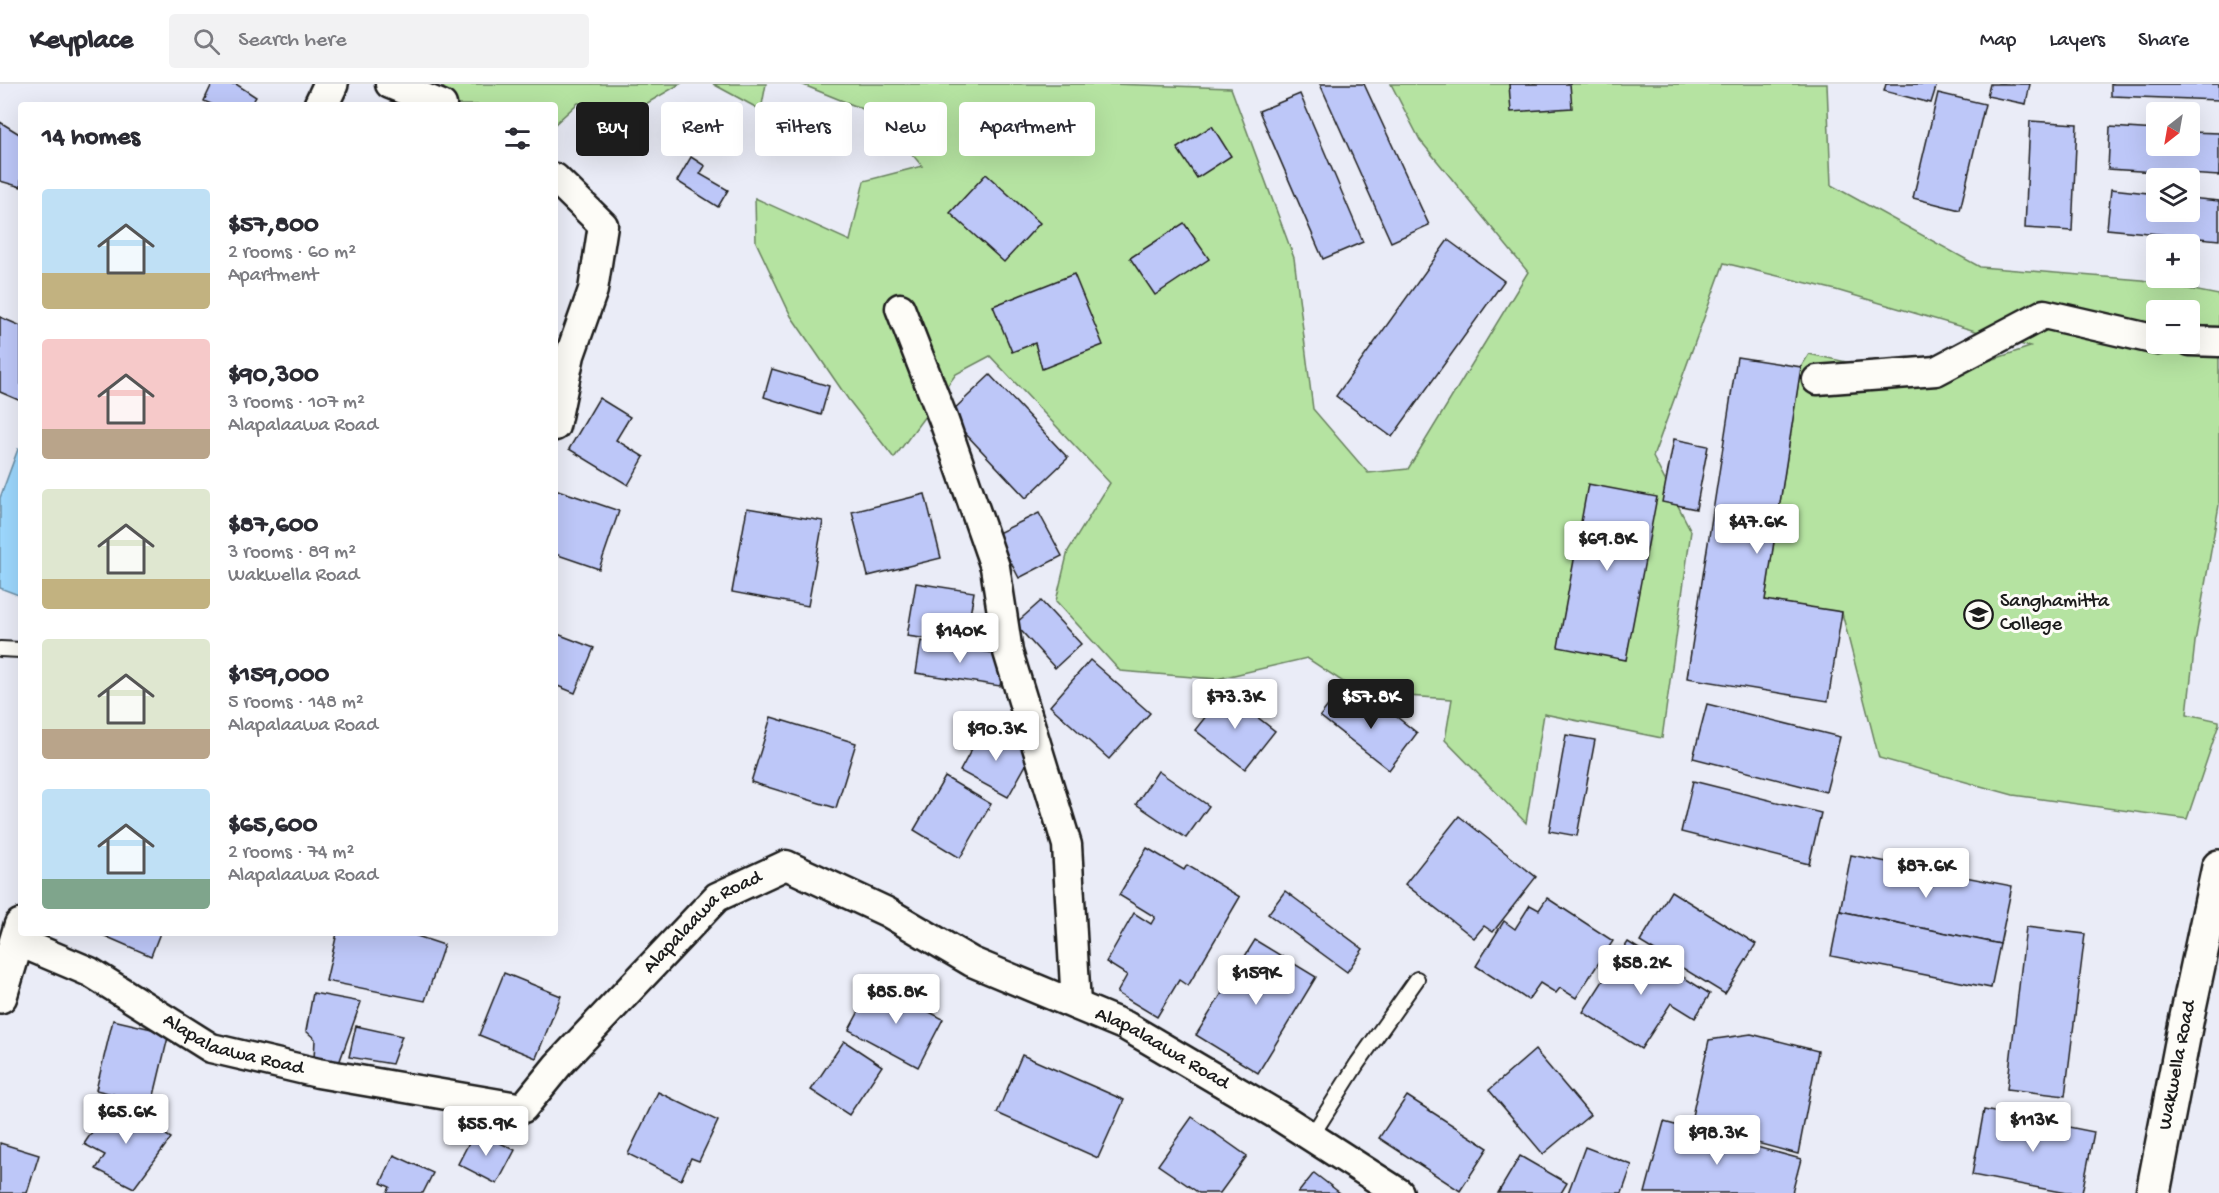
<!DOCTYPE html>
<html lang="en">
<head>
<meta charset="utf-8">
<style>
	:root { --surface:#fff; --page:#f2f2f3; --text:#2b2b33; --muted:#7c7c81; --line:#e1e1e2; --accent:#1c1c1c }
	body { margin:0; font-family:"Gochi Hand",sans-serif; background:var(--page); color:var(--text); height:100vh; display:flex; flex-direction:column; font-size:22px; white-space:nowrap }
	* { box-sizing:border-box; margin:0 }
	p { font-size:20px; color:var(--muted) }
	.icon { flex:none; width:33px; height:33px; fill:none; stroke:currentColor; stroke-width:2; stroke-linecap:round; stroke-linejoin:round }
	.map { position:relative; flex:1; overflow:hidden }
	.side { position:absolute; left:18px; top:18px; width:540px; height:834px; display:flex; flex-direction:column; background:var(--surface); border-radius:6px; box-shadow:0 6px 24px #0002 }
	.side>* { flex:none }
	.hud { position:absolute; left:576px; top:18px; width:570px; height:54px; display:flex; gap:12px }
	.needle { width:39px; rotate:211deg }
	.fabs { position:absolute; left:2146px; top:18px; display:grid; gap:12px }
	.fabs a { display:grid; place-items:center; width:54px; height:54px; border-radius:6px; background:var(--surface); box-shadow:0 6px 24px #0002; font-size:30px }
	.price { position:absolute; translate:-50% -51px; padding:0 14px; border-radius:6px; background:#fff; color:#222; font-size:20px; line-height:39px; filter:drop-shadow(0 2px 3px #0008) }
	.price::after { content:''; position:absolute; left:50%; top:36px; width:18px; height:14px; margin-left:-9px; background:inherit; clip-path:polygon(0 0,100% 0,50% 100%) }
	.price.selected { background:var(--accent); color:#fff }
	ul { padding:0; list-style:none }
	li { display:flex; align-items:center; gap:18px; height:150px; padding:0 24px }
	li span { display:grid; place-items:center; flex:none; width:168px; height:120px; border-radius:6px; color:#555 }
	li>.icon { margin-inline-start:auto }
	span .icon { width:72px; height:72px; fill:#fffc; stroke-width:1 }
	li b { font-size:26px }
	h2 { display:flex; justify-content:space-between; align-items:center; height:72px; padding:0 24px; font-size:26px }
	.tag { padding:0 21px; border-radius:6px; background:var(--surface); box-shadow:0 6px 24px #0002; font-size:21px; line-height:54px }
	.tag.selected { background:var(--accent); color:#fff }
	header { display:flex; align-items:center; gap:36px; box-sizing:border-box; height:84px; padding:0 30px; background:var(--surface); border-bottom:2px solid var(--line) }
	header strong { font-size:28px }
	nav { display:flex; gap:33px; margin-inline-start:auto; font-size:21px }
	.search { width:420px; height:54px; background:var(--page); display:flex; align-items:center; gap:15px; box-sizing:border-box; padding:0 21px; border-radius:6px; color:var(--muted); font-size:22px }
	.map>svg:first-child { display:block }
</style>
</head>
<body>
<header>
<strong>Keyplace</strong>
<div class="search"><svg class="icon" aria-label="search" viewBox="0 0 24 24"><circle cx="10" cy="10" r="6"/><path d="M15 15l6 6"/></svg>Search here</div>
<nav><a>Map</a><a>Layers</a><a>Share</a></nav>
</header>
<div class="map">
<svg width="2219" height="1109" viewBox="0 0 2219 1109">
	<rect width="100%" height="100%" fill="#eaecf7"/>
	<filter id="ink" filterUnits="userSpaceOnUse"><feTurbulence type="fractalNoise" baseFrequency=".0167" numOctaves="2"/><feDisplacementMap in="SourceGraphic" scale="12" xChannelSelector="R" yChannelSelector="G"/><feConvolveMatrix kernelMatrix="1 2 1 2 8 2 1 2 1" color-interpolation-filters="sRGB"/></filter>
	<g filter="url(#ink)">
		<g fill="#b5e3a1" stroke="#68805e" stroke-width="1.5" fill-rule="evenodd">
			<path d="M441,0H680L644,21L578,19L555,40V21H455Z"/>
			<path d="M713,0H766L761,26Z"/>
			<path d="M801,0H1111L1231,4L1294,174L1313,325L1368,389L1408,385L1528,188L1420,56L1391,0H1827L1831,101L1980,183L2142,196L2219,211V421L2195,558L2187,630L2219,637V640L2187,735L2013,711L1879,674L1842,529L1765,516L1801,283L1809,270L1931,296L2030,263L1836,206L1724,179L1653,373L1691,447L1662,654L1544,630L1526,739L1445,656L1452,615L1360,609L1307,574L1217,595L1120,587L1056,517L1068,467L1110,399L990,272L956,290L894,374L848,315L791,232L756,158L755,114L850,157L864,97L922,82L880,32ZM2157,226H2190V260H2157Z"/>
		</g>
		<path fill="#9dd8fe" stroke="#698da4" stroke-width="1.5" d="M18,365L21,366V512L0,504V414Z"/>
		<g fill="#bdc7f8" stroke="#1c1c1c" stroke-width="1.5">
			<path d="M212,0H236L256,13L251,21H213L204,17Z"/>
			<path d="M1320,0H1364L1429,141L1391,158Z"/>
			<path d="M1509,0H1570L1572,24L1511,28Z"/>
			<path d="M1886,0H1937L1931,19L1884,7Z"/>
			<path d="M1990,0H2030L2026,20L1987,12Z"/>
			<path d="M2111,0H2219V16L2111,12Z"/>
			<path d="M1938,9L1985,20L1960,126L1913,114Z"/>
			<path d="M1300,10L1363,158L1323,175L1259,27Z"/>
			<path d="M2030,37L2077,40L2072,147L2025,144Z"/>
			<path d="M0,38L21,51V103L0,97Z"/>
			<path d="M1212,42L1231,72L1197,94L1177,64Z"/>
			<path d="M2110,43L2157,46V62H2190V48L2219,49V92L2108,85Z"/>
			<path d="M691,73L705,82L700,90L728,106L718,123L677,97Z"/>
			<path d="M986,90L1040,139L1004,178L950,129Z"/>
			<path d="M2111,105L2157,110V128H2190V114L2219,117V156L2107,145Z"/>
			<path d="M1184,139L1209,175L1155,211L1130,174Z"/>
			<path d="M1448,156L1504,197L1392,353L1336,312Z"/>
			<path d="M1074,190L1103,261L1042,285L1035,259L1012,268L993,222Z"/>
			<path d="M0,233L21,242V317L0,308Z"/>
			<path d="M1737,273L1801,283L1765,516L1842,528L1828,617L1687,594Z"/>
			<path d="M772,285L829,302L821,331L764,313Z"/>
			<path d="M990,291L1068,374L1026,414L948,331Z"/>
			<path d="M599,314L630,333L616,356L644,373L628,401L569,365Z"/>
			<path d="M1674,355L1708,362L1696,425L1662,418Z"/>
			<path d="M1588,400L1657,413L1626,576L1558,563Z"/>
			<path d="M555,405L619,427L599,485L555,470Z"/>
			<path d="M925,410L941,474L868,492L852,428Z"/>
			<path d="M747,424L823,437L808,522L732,508Z"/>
			<path d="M1039,429L1062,472L1019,494L996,450Z"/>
			<path d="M916,499L974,508L965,560L907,552Z"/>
			<path d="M1041,517L1081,560L1055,584L1015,540Z"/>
			<path d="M555,549L594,564L575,609L555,601Z"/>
			<path d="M921,557L1005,571L1000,602L916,589Z"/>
			<path d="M1090,576L1150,629L1109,675L1050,622Z"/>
			<path d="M1225,608L1275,647L1245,685L1195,646Z"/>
			<path d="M1338,609L1367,632L1378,618L1417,649L1389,686L1320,632Z"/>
			<path d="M1707,620L1840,653L1826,708L1693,674Z"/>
			<path d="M771,633L856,659L836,724L751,698Z"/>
			<path d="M983,644L1032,670L1008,713L960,687Z"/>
			<path d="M1566,651L1595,656L1577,752L1549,747Z"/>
			<path d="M1158,687L1209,722L1186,754L1136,720Z"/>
			<path d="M945,693L991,720L960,774L914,746Z"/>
			<path d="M1693,697L1821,729L1809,780L1681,748Z"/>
			<path d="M1459,732L1536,793L1493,848L1484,842L1474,854L1405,800Z"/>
			<path d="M1147,764L1184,786L1187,781L1240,813L1188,902L1179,896L1157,933L1117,909L1127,891L1106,878L1134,829L1151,840L1155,833L1119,811Z"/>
			<path d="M1851,771L2012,802L2000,860L1840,827Z"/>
			<path d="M1285,807L1363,865L1347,888L1268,830Z"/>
			<path d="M1671,807L1756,860L1725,910L1640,858Z"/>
			<path d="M1547,814L1613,857L1576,914L1560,904L1556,909L1540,899L1528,916L1476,882L1504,837L1515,845L1530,821L1539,826Z"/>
			<path d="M1840,827L2000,860L1991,904L1831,872Z"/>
			<path d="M2026,843L2085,850L2065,1012L2007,1005Z"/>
			<path d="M98,849H160L151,872Z"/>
			<path d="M337,849H408L444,861L425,917L326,897Z"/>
			<path d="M1255,856L1316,893L1258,989L1196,951Z"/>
			<path d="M1628,858L1710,910L1695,934L1671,919L1641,965L1583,928Z"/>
			<path d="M504,889L561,912L536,974L479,951Z"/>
			<path d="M874,899L943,935L918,983L849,946Z"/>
			<path d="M313,909L361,918L338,982L314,975L315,955L306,947Z"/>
			<path d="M113,936L169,949L152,1020L96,1006Z"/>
			<path d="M356,942L402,952L392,980L349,973Z"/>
			<path d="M1751,950L1818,967L1798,1070L1690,1041L1709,956Z"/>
			<path d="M844,957L882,982L849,1031L811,1006Z"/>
			<path d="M1535,966L1590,1031L1543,1070L1489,1006Z"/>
			<path d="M1022,971L1124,1016L1098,1074L997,1029Z"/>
			<path d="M658,1008L718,1037L699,1077L691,1074L681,1096L628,1070Z"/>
			<path d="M1407,1012L1488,1064L1460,1107L1379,1054Z"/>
			<path d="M112,1018L171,1054L134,1104L96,1085L105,1071L84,1060Z"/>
			<path d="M1984,1026L2094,1048L2082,1109H2066L1972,1091Z"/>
			<path d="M1192,1033L1247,1072L1220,1109H1199L1158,1081Z"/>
			<path d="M1664,1038L1801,1075L1792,1109H1645Z"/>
			<path d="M475,1047L515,1066L497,1100L458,1080Z"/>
			<path d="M0,1059L39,1071L27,1109H0Z"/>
			<path d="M1585,1063L1632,1081L1622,1109H1568Z"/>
			<path d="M394,1071L433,1089L423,1109H387L390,1103L381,1099Z"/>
			<path d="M1520,1072L1567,1099L1561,1109H1498Z"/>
			<path d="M1314,1089L1340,1109H1298Z"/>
		</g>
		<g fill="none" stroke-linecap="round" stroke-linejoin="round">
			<defs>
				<g id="service">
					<path d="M0,565L21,566"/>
					<path d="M1311,1053L1357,980L1417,895"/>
				</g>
				<g id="minor">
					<path d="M390,0L442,21"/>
					<path d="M555,94L603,141L593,206L570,271L555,342"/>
					<path d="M900,224L944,337L995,483L1008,568L1067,761L1076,921"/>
					<path d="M2190,257L2219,258"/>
					<path d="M1817,296L1936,287L2044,230L2157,256"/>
					<path id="s1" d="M17,857L90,888L211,964L318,989L523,1024L558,981L717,813L786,781L887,828L972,878L1126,942L1279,1032L1399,1109"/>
				</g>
				<g id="tertiary">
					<path d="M321,21L331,0"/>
					<path d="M0,912L21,842"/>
				</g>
				<g id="primary">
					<path id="s2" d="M2153,1109L2187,933L2219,783"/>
				</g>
			</defs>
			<use href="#service" stroke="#1c1c1c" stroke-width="18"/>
			<use href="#minor" stroke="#1c1c1c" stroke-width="33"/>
			<use href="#tertiary" stroke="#1c1c1c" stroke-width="38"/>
			<use href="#primary" stroke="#1c1c1c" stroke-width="38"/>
			<use href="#service" stroke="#fdfcf7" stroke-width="14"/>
			<use href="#minor" stroke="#fdfcf7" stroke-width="28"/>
			<use href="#tertiary" stroke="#fdfcf7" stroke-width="33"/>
			<use href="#primary" stroke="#fdfcf7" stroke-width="33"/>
		</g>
	</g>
	<defs>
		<symbol id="school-ring" viewBox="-11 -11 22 22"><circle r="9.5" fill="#fdfcf7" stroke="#1c1c1c" stroke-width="1.5"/><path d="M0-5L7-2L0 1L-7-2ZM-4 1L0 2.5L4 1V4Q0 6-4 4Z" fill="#1c1c1c"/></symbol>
	</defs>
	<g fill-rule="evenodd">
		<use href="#school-ring" x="1962" y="514" width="33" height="33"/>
	</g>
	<g text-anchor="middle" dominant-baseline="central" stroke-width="6" stroke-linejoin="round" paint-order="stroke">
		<g font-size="20" fill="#1c1c1c" stroke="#fdfcf7" text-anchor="start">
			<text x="2000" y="518">Sanghamitta<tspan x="2000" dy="23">College</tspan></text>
		</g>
		<g font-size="20" fill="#1c1c1c" stroke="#fdfcf7">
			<text stroke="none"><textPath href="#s1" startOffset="800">Alapalaawa Road</textPath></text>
			<text stroke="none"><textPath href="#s1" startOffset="242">Alapalaawa Road</textPath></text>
			<text stroke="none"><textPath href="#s1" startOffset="1322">Alapalaawa Road</textPath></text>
			<text stroke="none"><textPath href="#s2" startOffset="130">Wakwella Road</textPath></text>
		</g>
	</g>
</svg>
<div class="fabs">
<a><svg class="needle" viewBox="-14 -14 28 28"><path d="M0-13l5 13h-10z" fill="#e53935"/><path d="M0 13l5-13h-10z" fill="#7c7c81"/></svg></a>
<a><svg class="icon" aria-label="layers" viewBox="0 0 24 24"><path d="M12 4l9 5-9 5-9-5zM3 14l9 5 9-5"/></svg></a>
<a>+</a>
<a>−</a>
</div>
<b class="price" style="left:1757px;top:471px">$47.6K</b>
<b class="price" style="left:1607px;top:488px">$69.8K</b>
<b class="price" style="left:960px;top:580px">$140K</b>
<b class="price" style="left:1235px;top:646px">$73.3K</b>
<b class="price selected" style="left:1371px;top:646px">$57.8K</b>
<b class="price" style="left:996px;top:678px">$90.3K</b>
<b class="price" style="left:1926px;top:815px">$87.6K</b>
<b class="price" style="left:1641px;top:912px">$58.2K</b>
<b class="price" style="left:1256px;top:922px">$159K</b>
<b class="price" style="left:896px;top:941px">$85.8K</b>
<b class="price" style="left:126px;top:1061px">$65.6K</b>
<b class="price" style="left:2033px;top:1069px">$113K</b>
<b class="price" style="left:486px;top:1073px">$55.9K</b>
<b class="price" style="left:1717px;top:1082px">$98.3K</b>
<div class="hud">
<a class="tag selected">Buy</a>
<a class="tag">Rent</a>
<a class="tag">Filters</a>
<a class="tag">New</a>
<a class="tag">Apartment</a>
</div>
<section class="side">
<h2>14 homes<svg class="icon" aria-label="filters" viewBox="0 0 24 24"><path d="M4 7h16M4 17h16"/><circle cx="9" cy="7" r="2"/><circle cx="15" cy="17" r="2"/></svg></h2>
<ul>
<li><span style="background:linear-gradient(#bfe0f5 70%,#c2b280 0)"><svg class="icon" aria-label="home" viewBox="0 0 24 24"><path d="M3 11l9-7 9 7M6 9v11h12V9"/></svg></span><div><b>$57,800</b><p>2 rooms · 60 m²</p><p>Apartment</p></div></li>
<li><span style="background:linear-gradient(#f6c9c9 75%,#b9a48a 0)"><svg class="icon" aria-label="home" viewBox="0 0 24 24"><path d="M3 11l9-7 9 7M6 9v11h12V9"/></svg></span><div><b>$90,300</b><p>3 rooms · 107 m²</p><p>Alapalaawa Road</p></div></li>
<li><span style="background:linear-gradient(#dfe7d0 75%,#c2b280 0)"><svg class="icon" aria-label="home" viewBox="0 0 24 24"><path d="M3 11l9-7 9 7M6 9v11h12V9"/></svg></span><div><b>$87,600</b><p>3 rooms · 89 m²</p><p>Wakwella Road</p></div></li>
<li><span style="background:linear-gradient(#dfe7d0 75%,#b9a48a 0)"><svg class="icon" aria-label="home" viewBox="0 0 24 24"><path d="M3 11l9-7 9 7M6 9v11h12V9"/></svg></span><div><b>$159,000</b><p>5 rooms · 148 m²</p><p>Alapalaawa Road</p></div></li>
<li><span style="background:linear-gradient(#bfe0f5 75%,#7fa58c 0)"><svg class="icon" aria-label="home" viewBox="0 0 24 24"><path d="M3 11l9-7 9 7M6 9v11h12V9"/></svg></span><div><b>$65,600</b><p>2 rooms · 74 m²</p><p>Alapalaawa Road</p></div></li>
</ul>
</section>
</div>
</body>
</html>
